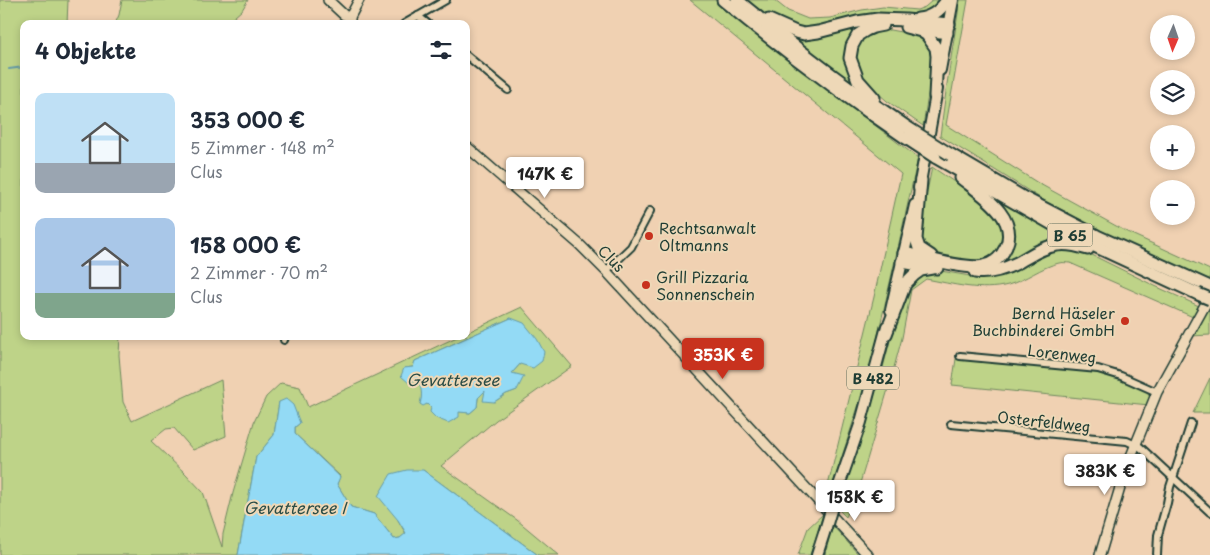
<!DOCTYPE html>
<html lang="de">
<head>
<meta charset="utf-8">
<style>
	:root { --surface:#fff; --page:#f6f6f7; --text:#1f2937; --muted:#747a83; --accent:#c8321e }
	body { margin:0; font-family:"Playpen Sans",sans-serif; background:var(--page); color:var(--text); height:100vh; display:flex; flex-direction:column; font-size:19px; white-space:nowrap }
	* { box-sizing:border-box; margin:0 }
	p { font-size:16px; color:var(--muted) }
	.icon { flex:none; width:28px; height:28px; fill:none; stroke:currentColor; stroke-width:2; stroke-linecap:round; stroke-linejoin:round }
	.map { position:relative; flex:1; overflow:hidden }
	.side { position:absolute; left:20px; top:20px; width:450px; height:320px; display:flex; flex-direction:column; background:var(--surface); border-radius:10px; box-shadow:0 2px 8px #0003 }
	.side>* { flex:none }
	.needle { width:32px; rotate:182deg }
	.controls { position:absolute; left:1150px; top:15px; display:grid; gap:10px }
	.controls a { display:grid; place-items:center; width:45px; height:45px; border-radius:50%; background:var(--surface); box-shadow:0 2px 8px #0003; font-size:25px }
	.price { position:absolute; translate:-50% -42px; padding:0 11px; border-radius:5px; background:#fff; color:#222; font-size:16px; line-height:32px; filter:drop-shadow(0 1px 2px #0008) }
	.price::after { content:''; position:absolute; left:50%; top:30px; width:15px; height:11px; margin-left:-8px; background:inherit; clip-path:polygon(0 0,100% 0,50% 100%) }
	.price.current { background:var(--accent); color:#fff }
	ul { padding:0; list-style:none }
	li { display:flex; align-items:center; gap:15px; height:125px; padding:0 15px }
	li span { display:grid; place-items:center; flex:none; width:140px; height:100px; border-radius:10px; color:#555 }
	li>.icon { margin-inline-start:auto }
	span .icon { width:60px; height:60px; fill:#fffc; stroke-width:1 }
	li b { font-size:21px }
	h2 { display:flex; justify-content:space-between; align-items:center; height:60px; padding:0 15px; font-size:21px }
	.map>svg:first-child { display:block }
</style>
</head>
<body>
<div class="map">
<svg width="1210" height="555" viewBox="0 0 1210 555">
	<rect width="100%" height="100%" fill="#f0d1b2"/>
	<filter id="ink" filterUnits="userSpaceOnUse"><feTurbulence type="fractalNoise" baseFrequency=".02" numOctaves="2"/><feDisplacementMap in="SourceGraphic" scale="10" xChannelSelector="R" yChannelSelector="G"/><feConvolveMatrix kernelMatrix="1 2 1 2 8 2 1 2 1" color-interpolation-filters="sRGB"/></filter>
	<g filter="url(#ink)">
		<g fill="#bed388" stroke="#6e885e" fill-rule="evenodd">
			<path d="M0,0H68L67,24H24V336H120L119,355L123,402L132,421L221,380L226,436L193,450L174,428L166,429L151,441L185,473L203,492L222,547L223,534L233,493L254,422L266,397L281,383L300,387L308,407L459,336H466V333L522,307L572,366L496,420L441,466L517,520L559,555H538L423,470L398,520L406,534L400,538L394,539L374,514L351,507L337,484L340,476L295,434V427L300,423L298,419L279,402L274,435L256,457L238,555H0ZM511,318L520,364L512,373L517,390L506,394L494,402L485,391L478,398L477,407L470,413L431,408L427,404H420C423,396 423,386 418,379C415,375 408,371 404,368L413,367L415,361Z"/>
			<path d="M122,0H248L242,10L226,24H115L119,15Z"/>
			<path d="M690,0H774L788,11L808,19L830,18L862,10L883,7L917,10L925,7L933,0H943L937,9L921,16H876L853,39L860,89L789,35L777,51L918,158L901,234L870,370L810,555H798L808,528L823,514V506L874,297L901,174Z"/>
			<path d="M960,0H968L946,125L1038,183L1127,232L1210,270V282L1146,254L1045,201L940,136L947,84Z"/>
			<path d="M876,30H890L912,34L925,39L931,46L934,58L923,126L887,101L860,77L855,52L862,38Z"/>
			<path d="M932,167L990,206L1004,230L1002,246L988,260L969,263L934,255L922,246L919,231Z"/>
			<path d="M990,196L1072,241L1007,264H995L1012,240Z"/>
			<path d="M1055,249L1078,250L1092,255L1155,286L1199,306L1193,317L1070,263C1067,263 1062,262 1059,263C1041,267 1026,280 1008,285C981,292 953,284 926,279L911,290L902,338L889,386L858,490L846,517L837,508L840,496L881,375L902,295L919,274L935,270L970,276H987Z"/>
			<path d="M1208,310L1210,311V335L1191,336Z"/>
			<path d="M956,359L1098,372L1121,379L1147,391L1151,399L1149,405L952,385Z"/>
			<path d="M1210,378V413H1193L1208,382Z"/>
			<path d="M832,525L859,555H825Z"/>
		</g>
		<g fill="#93daf5" stroke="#659ba8">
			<path d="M511,318L524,323L537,339L544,352L542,361L533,368L520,364L512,373L524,376L517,390L506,394L494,402L483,401L485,391L478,398L477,407L470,413L459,412V417L448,423L436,418L430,412L431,408L427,404L423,406L420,404C423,394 421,388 418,379L409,383L401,376L404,368L413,367L415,361Z"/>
			<path d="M286,399L293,405L300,423L295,427V434L340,477L337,484L351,507L374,514L394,539L400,538L406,533L398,520L378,496L391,474L407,470H423L538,555H238L256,457L274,435L279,402Z"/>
		</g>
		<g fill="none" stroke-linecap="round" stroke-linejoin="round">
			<path stroke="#659ba8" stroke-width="2" d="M9,69L24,67"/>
			<defs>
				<g id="street">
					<path d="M418,16L428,24"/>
					<path d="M404,24L446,0"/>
					<path d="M466,55L508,90"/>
					<path d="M606,271L631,247L650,211"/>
					<path d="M284,340L285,336"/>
					<path d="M960,356L1098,369L1121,376L1157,392"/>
					<path d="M951,424L1127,441L1140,447L1210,512"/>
					<path d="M1157,555L1158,535L1167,503L1170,487L1191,423"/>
				</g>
				<g id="secondary">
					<path d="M328,0L344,15L350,17"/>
					<path d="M350,24V17L359,0"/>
					<path d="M466,146L580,245L606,271L868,555"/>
					<path d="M1100,555L1125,471L1157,392L1210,296"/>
				</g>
				<g id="primary">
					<path d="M940,70L953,0"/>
					<path d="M919,188L937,89"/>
					<path d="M891,310L915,205"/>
					<path d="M834,500L861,422L887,326"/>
					<path d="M817,555L826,527"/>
				</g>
				<g id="highway">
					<path d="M723,0C782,49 843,95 906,138"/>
					<path d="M737,0C775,31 813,62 854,91C872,103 890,115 908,128"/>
					<path d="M918,19C931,18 940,11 947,0"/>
					<path d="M769,20L796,32L804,34L818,32L857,22L878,19L906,20L949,24"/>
					<path d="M906,27L921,31L927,35L936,48L937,56L935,96"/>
					<path d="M921,29L947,33"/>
					<path d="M874,98L858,80L850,58L852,46L858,35L866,30L873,27L883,25"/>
					<path d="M951,155L1024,198L1097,236L1210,287"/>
					<path d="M935,157L1073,236L1198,294"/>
					<path d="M921,180L916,239L919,248L931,256"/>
					<path d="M904,253C923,257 965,270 983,266C994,264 1002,256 1006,247C1019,217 981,194 961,178"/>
					<path d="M902,262L937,268"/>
					<path d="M975,272C990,274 1005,269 1017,263C1030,256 1042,247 1057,245C1067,243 1078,246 1088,249"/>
					<path d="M886,334L905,284L914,275L921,270L932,268"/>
				</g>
			</defs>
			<use href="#street" stroke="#1f3d34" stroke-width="10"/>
			<use href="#secondary" stroke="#1f3d34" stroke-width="12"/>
			<use href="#primary" stroke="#1f3d34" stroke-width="14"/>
			<use href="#highway" stroke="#1f3d34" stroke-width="15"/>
			<use href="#street" stroke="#eed8b7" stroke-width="6"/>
			<use href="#secondary" stroke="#eed8b7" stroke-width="9"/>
			<use href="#primary" stroke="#eed8b7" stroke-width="10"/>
			<use href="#highway" stroke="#eed8b7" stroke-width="11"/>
			<defs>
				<path id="primary-bridge" d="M826,527L834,500"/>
				<g id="highway-bridge">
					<path d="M908,128L951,155"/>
					<path d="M906,138L935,157"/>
					<path d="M1198,294L1210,299"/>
				</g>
			</defs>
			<use href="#primary-bridge" stroke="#1f3d34" stroke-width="14" stroke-linecap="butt"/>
			<use href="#highway-bridge" stroke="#1f3d34" stroke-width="15" stroke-linecap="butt"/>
			<use href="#primary-bridge" stroke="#eed8b7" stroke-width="10"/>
			<use href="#highway-bridge" stroke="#eed8b7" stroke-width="11"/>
		</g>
	</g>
	<g fill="#c8321e" stroke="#eed8b7" stroke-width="2">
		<circle cx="649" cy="236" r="5"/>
		<circle cx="646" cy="285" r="5"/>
		<circle cx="1125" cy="321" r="5"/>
	</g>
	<g text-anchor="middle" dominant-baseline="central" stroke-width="4" stroke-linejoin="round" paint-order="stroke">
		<g fill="#eed8b7" stroke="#5d6c5b" stroke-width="1">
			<rect x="1047.5" y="223.5" width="45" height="23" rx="4"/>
			<rect x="847" y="366.5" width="52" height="23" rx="4"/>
		</g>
		<g font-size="14" font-weight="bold" fill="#1f3d34">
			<text x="1070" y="235">B 65</text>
			<text x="873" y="378">B 482</text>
		</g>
		<g font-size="15" fill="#1f3d34" stroke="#eed8b7" text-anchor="start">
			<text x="659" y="227">Rechtsanwalt<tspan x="659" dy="17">Oltmanns</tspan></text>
			<text x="656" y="276">Grill Pizzaria<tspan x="656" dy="17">Sonnenschein</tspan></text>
			<text x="1115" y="312" text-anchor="end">Bernd Häseler<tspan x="1115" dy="17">Buchbinderei GmbH</tspan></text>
		</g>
		<g font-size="15" fill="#1f3d34" stroke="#eed8b7">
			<text transform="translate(612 258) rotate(45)">Clus</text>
			<text transform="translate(1062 353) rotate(6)">Lorenweg</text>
			<text transform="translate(1044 421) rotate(6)">Osterfeldweg</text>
		</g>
		<g font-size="16" font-style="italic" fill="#2b4d47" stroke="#eed8b7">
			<text x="453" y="379">Gevattersee</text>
			<text x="295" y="507">Gevattersee I</text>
		</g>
	</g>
</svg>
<div class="controls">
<a><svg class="needle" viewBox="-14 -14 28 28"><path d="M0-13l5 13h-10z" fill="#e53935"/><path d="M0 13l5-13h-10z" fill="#747a83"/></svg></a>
<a><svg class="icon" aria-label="layers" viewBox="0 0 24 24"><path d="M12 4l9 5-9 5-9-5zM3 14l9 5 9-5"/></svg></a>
<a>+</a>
<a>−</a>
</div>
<b class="price" style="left:545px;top:199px">147K €</b>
<b class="price current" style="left:723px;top:380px">353K €</b>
<b class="price" style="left:1105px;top:496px">383K €</b>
<b class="price" style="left:855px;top:522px">158K €</b>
<section class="side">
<h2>4 Objekte<svg class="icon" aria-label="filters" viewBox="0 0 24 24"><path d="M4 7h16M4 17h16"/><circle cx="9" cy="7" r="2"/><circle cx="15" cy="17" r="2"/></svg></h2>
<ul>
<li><span style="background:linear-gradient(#bfe0f5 70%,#9aa5b1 0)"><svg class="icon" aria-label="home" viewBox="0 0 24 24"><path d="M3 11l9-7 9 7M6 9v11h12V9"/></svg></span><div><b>353 000 €</b><p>5 Zimmer · 148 m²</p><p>Clus</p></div></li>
<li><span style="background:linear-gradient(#a9c7e8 75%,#7fa58c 0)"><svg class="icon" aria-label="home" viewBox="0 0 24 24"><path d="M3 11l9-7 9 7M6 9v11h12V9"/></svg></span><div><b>158 000 €</b><p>2 Zimmer · 70 m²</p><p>Clus</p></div></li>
</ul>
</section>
</div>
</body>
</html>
